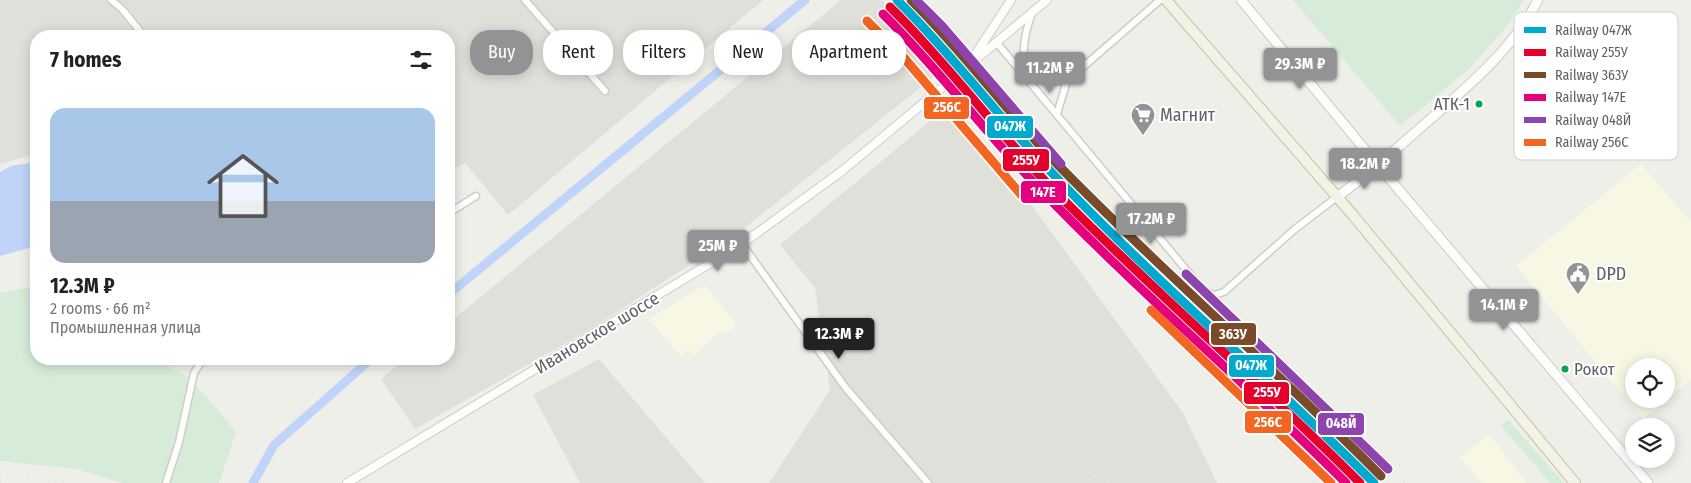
<!DOCTYPE html>
<html lang="en">
<head>
<meta charset="utf-8">
<style>
	:root { --surface:#fff; --page:#f6f6f6; --text:#222; --muted:#767676; --line:#e0e0e0; --accent:#919395 }
	body { margin:0; font-family:"Fira Sans Condensed",sans-serif; background:var(--page); color:var(--text); height:100vh; display:flex; flex-direction:column; font-size:19px; white-space:nowrap }
	* { box-sizing:border-box; margin:0 }
	p { font-size:16px; color:var(--muted) }
	.icon { flex:none; width:28px; height:28px; fill:none; stroke:currentColor; stroke-width:2; stroke-linecap:round; stroke-linejoin:round }
	.map { position:relative; flex:1; overflow:hidden }
	.side { position:absolute; left:30px; top:30px; width:425px; height:335px; display:flex; flex-direction:column; background:var(--surface); border-radius:20px; box-shadow:0 2px 12px #0003 }
	.side>* { flex:none }
	.guide { position:absolute; left:470px; top:30px; width:475px; height:45px; display:flex; gap:10px }
	.fabs { position:absolute; left:1625px; top:358px; display:grid; gap:10px }
	.fabs a { display:grid; place-items:center; width:50px; height:50px; border-radius:50%; background:var(--surface); box-shadow:0 2px 12px #0003; font-size:25px }
	.price { position:absolute; translate:-50% -42px; padding:0 11px; border-radius:5px; background:var(--accent); color:#fff; font-size:16px; line-height:32px; filter:drop-shadow(0 1px 2px #0008) }
	.price::after { content:''; position:absolute; left:50%; top:30px; width:15px; height:11px; margin-left:-8px; background:inherit; clip-path:polygon(0 0,100% 0,50% 100%) }
	.price.current { background:#222; color:#fff }
	ul { padding:0; list-style:none }
	li { display:grid; align-content:center; gap:10px; height:265px; padding:0 20px }
	li+li { border-top:1px solid var(--line) }
	li span { display:grid; place-items:center; height:155px; border-radius:15px; color:#555 }
	li>.icon { margin-inline-start:auto }
	span .icon { width:90px; height:90px; fill:#fffc; stroke-width:1 }
	li b { font-size:21px }
	h2 { display:flex; justify-content:space-between; align-items:center; height:60px; padding:0 20px; font-size:21px }
	.tag { padding:0 18px; border-radius:20px; background:var(--surface); box-shadow:0 2px 12px #0003; font-size:18px; line-height:45px }
	.tag.current { background:var(--accent); color:#fff }
	.map>svg:first-child { display:block }
</style>
</head>
<body>
<div class="map">
<svg width="1691" height="483" viewBox="0 0 1691 483">
	<rect width="100%" height="100%" fill="#efefe9"/>
	<g fill="#f8f7e4" fill-rule="evenodd">
		<path d="M1641,164L1691,222V379L1643,419L1516,266ZM1634,366H1666V399H1634Z"/>
		<path d="M705,285L737,324L725,334L721,330L693,356L688,350L681,357L649,319Z"/>
		<path d="M1489,434L1527,483H1481L1460,457Z"/>
	</g>
	<g fill="#e0e0da">
		<path d="M0,0H763L508,215L465,163L449,171V36H36V154L0,164Z"/>
		<path d="M841,0H882L946,67L737,234L589,330L415,429L381,379L405,359H449V323Z"/>
		<path d="M953,102L1033,207L1183,413L1217,483H769L830,390L815,288L780,245Z"/>
		<path d="M599,359L705,483H580L533,395Z"/>
	</g>
	<g fill="#d6ecd8">
		<path d="M1293,0H1524L1507,26L1469,69L1400,126Z"/>
		<path d="M36,286V359C84,359 142,349 184,375C197,383 225,419 236,432L219,483H122L76,469L0,461V293Z"/>
		<path d="M1508,420L1510,422L1564,483H1550L1503,428L1502,424Z"/>
	</g>
	<path fill="#bfd4f8" d="M36,162V246L0,256V172L11,166Z"/>
	<g fill="none" stroke-linecap="round" stroke-linejoin="round">
		<g stroke="#bfd4f8" stroke-width="9">
			<path d="M449,294L805,0"/>
			<path d="M253,483L274,445L371,359"/>
		</g>
		<defs>
			<g id="minor">
				<path d="M111,0L122,9L144,36"/>
				<path d="M525,0L605,91"/>
				<path d="M1032,13C1019,49 1016,86 1067,81"/>
				<path d="M997,43L1203,290L1214,295L1224,292L1295,229L1337,197"/>
				<path d="M1057,114L1067,81L1160,0"/>
				<path d="M449,213L476,196"/>
				<path d="M742,244L845,387L928,483"/>
				<path d="M166,483L179,442L194,373L203,359"/>
			</g>
			<g id="tertiary">
				<path d="M971,61L1011,0"/>
				<path d="M347,483L742,244L842,171L1047,0"/>
			</g>
			<g id="secondary">
				<path d="M1241,0L1377,164L1648,483"/>
				<path d="M1337,197C1365,177 1391,153 1417,131C1461,92 1510,54 1538,0"/>
			</g>
			<path id="trunk" d="M1166,0L1352,214L1575,483"/>
		</defs>
		<use href="#minor" stroke="#cccdcb" stroke-width="9"/>
		<use href="#tertiary" stroke="#cccdcb" stroke-width="10"/>
		<use href="#secondary" stroke="#cacbca" stroke-width="11"/>
		<use href="#trunk" stroke="#c8c395" stroke-width="12"/>
		<use href="#minor" stroke="#fdfdfc" stroke-width="6"/>
		<use href="#tertiary" stroke="#fdfdfc" stroke-width="8"/>
		<use href="#secondary" stroke="#fdfdfc" stroke-width="9"/>
		<use href="#trunk" stroke="#f2f2e6" stroke-width="10"/>
		<g stroke="#e5e5e5" stroke-width="2.5" stroke-dasharray="1 6" stroke-linecap="butt">
			<path d="M1046,177L1315,483"/>
			<path d="M1208,323L1405,483"/>
			<path d="M1167,326L1188,347"/>
			<path d="M1212,336L1243,368L1338,483"/>
			<path d="M985,369C1012,401 1072,468 1109,483"/>
			<path d="M1349,406L1416,483"/>
			<path d="M0,473L26,475L66,483"/>
			<path d="M0,482L7,483"/>
		</g>
		<defs>
			<path id="rail-1" d="M897,0C953,55 999,118 1053,174C1156,282 1269,378 1374,483"/>
			<path id="rail-2" d="M890,7C946,62 992,125 1046,182C1147,286 1258,380 1360,483"/>
			<path id="rail-3" d="M911,0C965,53 1009,115 1062,169C1166,275 1277,371 1381,476"/>
			<path id="rail-4" d="M883,14C939,69 985,133 1040,189C1138,291 1246,383 1346,483"/>
			<g id="rail-5">
				<path d="M916,0L942,26L1061,164"/>
				<path d="M1186,274L1388,469"/>
			</g>
			<g id="rail-6">
				<path d="M867,21L905,59L1023,197"/>
				<path d="M1151,310L1331,483"/>
			</g>
		</defs>
		<use href="#rail-1" stroke="#fff" stroke-width="12"/>
		<use href="#rail-2" stroke="#fff" stroke-width="12"/>
		<use href="#rail-3" stroke="#fff" stroke-width="12"/>
		<use href="#rail-4" stroke="#fff" stroke-width="12"/>
		<use href="#rail-5" stroke="#fff" stroke-width="12"/>
		<use href="#rail-6" stroke="#fff" stroke-width="12"/>
		<use href="#rail-1" stroke="#00a9ce" stroke-width="9"/>
		<use href="#rail-2" stroke="#e4002b" stroke-width="9"/>
		<use href="#rail-3" stroke="#7a4b2a" stroke-width="9"/>
		<use href="#rail-4" stroke="#e5007d" stroke-width="9"/>
		<use href="#rail-5" stroke="#8e44ad" stroke-width="9"/>
		<use href="#rail-6" stroke="#f26522" stroke-width="9"/>
	</g>
	<defs>
		<symbol id="supermarket-pin" viewBox="-11 -11 22 30"><path d="M0 17L-7.5 6A9.5 9.5 0 1 1 7.5 6Z" fill="#919395" stroke="#fff"/><path d="M-6-5.5h2.5l.6 2H6L4.5 2H-2.5L-4.4-4H-6ZM-1.5 3.2a1.3 1.3 0 1 0 .1 0ZM3 3.2a1.3 1.3 0 1 0 .1 0Z" fill="#fff"/></symbol>
		<symbol id="civic-pin" viewBox="-11 -11 22 30"><path d="M0 17L-7.5 6A9.5 9.5 0 1 1 7.5 6Z" fill="#919395" stroke="#fff"/><path d="M-.6-6.5H3V-4.5H.6V-3L4-1V1h2V6H-6V1h2V-1L-.6-3ZM-1.2 2.5V6h2.4V2.5Z" fill="#fff"/></symbol>
	</defs>
	<g fill-rule="evenodd">
		<use href="#supermarket-pin" x="1129" y="101" width="28" height="38"/>
		<use href="#civic-pin" x="1564" y="260" width="28" height="38"/>
	</g>
	<g fill="#00a651" stroke="#fff" stroke-width="2">
		<circle cx="1479" cy="104" r="4.5"/>
		<circle cx="1565" cy="369" r="4.5"/>
	</g>
	<g text-anchor="middle" dominant-baseline="central" stroke-width="4" stroke-linejoin="round" paint-order="stroke">
		<g font-size="17" fill="#5e6168" stroke="#fff" text-anchor="end">
			<text x="1470" y="104">АТК-1</text>
			<text x="1574" y="369" text-anchor="start">Рокот</text>
		</g>
		<g font-size="18" fill="#5e6168" stroke="#fff" text-anchor="start">
			<text x="1160" y="115">Магнит</text>
			<text x="1596" y="274">DPD</text>
		</g>
		<g font-size="18" fill="#5e6168" stroke="#fff">
			<text transform="translate(597 333) rotate(-31)">Ивановское шоссе</text>
		</g>
	</g>
	<rect x="1514" y="12" width="164" height="148" rx="8" fill="#fff" stroke="#cfd0d2" stroke-width="1"/>
	<rect x="1524" y="27" width="22" height="6" fill="#00a9ce"/>
	<rect x="1524" y="49" width="22" height="7" fill="#e4002b"/>
	<rect x="1524" y="72" width="22" height="6" fill="#7a4b2a"/>
	<rect x="1524" y="94" width="22" height="7" fill="#e5007d"/>
	<rect x="1524" y="117" width="22" height="6" fill="#8e44ad"/>
	<rect x="1524" y="139" width="22" height="7" fill="#f26522"/>
	<g font-size="14" fill="#5e6168">
		<text x="1555" y="35">Railway 047Ж</text>
		<text x="1555" y="57">Railway 255У</text>
		<text x="1555" y="80">Railway 363У</text>
		<text x="1555" y="102">Railway 147Е</text>
		<text x="1555" y="125">Railway 048Й</text>
		<text x="1555" y="147">Railway 256С</text>
	</g>
	<g stroke="#fff" stroke-width="2">
		<rect x="923" y="96" width="47" height="24" rx="5" fill="#f26522"/>
		<rect x="986" y="115" width="48" height="24" rx="5" fill="#00a9ce"/>
		<rect x="1002" y="148" width="48" height="24" rx="5" fill="#e4002b"/>
		<rect x="1020" y="180" width="47" height="24" rx="5" fill="#e5007d"/>
		<rect x="1210" y="322" width="47" height="24" rx="5" fill="#7a4b2a"/>
		<rect x="1228" y="354" width="47" height="24" rx="5" fill="#00a9ce"/>
		<rect x="1243" y="381" width="47" height="24" rx="5" fill="#e4002b"/>
		<rect x="1244" y="410" width="48" height="24" rx="5" fill="#f26522"/>
		<rect x="1317" y="412" width="48" height="24" rx="5" fill="#8e44ad"/>
	</g>
	<g font-size="14" text-anchor="middle" font-weight="bold" fill="#fff">
		<text x="947" y="112">256С</text>
		<text x="1010" y="131">047Ж</text>
		<text x="1026" y="165">255У</text>
		<text x="1043" y="197">147Е</text>
		<text x="1233" y="339">363У</text>
		<text x="1251" y="370">047Ж</text>
		<text x="1267" y="397">255У</text>
		<text x="1268" y="427">256С</text>
		<text x="1341" y="428">048Й</text>
	</g>
</svg>
<div class="fabs">
<a><svg class="icon" aria-label="locate" viewBox="0 0 24 24"><circle cx="12" cy="12" r="6"/><path d="M12 2v4M12 18v4M2 12h4M18 12h4"/></svg></a>
<a><svg class="icon" aria-label="layers" viewBox="0 0 24 24"><path d="M12 4l9 5-9 5-9-5zM3 14l9 5 9-5"/></svg></a>
</div>
<b class="price" style="left:1300px;top:90px">29.3M ₽</b>
<b class="price" style="left:1050px;top:94px">11.2M ₽</b>
<b class="price" style="left:1365px;top:190px">18.2M ₽</b>
<b class="price" style="left:1151px;top:245px">17.2M ₽</b>
<b class="price" style="left:718px;top:272px">25M ₽</b>
<b class="price" style="left:1504px;top:331px">14.1M ₽</b>
<b class="price current" style="left:839px;top:360px">12.3M ₽</b>
<div class="guide">
<a class="tag current">Buy</a>
<a class="tag">Rent</a>
<a class="tag">Filters</a>
<a class="tag">New</a>
<a class="tag">Apartment</a>
</div>
<section class="side">
<h2>7 homes<svg class="icon" aria-label="filters" viewBox="0 0 24 24"><path d="M4 7h16M4 17h16"/><circle cx="9" cy="7" r="2"/><circle cx="15" cy="17" r="2"/></svg></h2>
<ul>
<li><span style="background:linear-gradient(#a9c7e8 60%,#9aa5b1 0)"><svg class="icon" aria-label="home" viewBox="0 0 24 24"><path d="M3 11l9-7 9 7M6 9v11h12V9"/></svg></span><div><b>12.3M ₽</b><p>2 rooms · 66 m²</p><p>Промышленная улица</p></div></li>
</ul>
</section>
</div>
</body>
</html>
